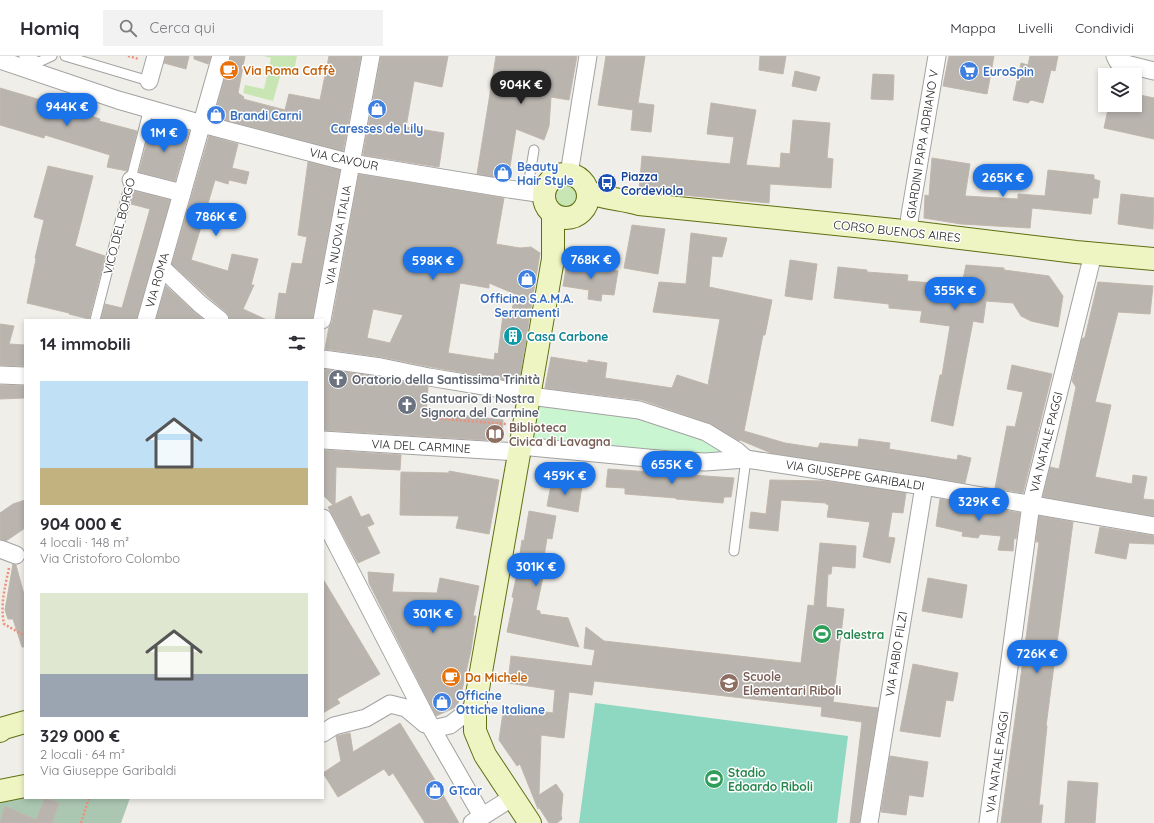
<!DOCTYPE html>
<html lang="it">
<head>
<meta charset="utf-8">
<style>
	:root { --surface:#fff; --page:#f2f2f3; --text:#2b2b33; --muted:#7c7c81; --line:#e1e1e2; --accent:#1a73e8 }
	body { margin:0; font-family:Quicksand,sans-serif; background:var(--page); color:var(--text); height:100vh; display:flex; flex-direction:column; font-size:15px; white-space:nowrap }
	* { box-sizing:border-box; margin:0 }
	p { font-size:13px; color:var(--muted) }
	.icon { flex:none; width:22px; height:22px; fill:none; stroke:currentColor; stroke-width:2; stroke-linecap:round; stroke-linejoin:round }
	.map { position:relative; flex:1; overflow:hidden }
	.details { position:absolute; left:24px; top:263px; width:300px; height:480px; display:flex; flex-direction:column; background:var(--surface); border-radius:0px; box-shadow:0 2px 6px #0003 }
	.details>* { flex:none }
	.controls { position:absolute; left:1098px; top:12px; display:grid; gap:8px }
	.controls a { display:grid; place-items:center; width:44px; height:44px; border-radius:0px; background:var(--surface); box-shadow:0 2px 6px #0003; font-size:20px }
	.price { position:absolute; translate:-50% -34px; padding:0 9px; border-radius:14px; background:var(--accent); color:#fff; font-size:13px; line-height:26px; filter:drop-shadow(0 1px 2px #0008) }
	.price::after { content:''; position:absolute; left:50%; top:24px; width:12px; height:9px; margin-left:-6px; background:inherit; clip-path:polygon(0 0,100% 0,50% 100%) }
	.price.current { background:#222; color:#fff }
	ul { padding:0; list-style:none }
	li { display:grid; align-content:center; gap:8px; height:212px; padding:0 16px }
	li span { display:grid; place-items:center; height:124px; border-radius:0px; color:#555 }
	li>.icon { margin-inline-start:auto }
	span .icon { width:72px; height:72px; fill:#fffc; stroke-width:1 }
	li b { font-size:17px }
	h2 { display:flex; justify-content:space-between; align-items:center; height:48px; padding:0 16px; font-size:17px }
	header { display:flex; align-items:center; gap:24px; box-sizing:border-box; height:56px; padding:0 20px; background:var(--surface); border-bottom:1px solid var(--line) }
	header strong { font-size:19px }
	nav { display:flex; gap:22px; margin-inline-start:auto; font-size:14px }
	.search { width:280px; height:36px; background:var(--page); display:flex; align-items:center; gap:10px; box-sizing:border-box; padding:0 14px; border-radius:0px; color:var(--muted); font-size:15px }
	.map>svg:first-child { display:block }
</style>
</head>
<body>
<header>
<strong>Homiq</strong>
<div class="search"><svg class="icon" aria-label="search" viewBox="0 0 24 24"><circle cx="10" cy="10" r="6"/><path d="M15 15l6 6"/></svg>Cerca qui</div>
<nav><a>Mappa</a><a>Livelli</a><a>Condividi</a></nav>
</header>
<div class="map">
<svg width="1154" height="767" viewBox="0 0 1154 767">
	<rect width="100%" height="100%" fill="#f0eee8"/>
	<g fill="#c8e5b4">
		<path d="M263,0H297L293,20L281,17L273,45L243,37L245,29L264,33L271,2Z"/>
		<circle cx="566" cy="140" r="10"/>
	</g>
	<path fill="#abc7b2" d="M25,740V742H130L121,767H0V745Z"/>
	<path fill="#caf5d1" d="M532,345L637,357L705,379L738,401L524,387Z"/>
	<path fill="#8ed7c1" d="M595,647L848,680L837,767H579Z"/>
	<g fill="#b9b4ae" stroke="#c1b7ac" fill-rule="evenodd">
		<path d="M166,0H189L186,13L164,7Z"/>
		<path d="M194,0H211L208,8L194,3Z"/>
		<path d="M231,0H245L238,37L244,41L243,43L285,54L289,38L320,44L329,0H361L343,95L214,61Z"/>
		<path d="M381,0H448L442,31L414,25L406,71L444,77L439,111L363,99Z"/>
		<path d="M496,0H577L569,44L551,41L549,70L544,84L516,73L508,123L477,118Z"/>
		<path d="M606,0H645L638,47L654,49L651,76L631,74L633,54L598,49Z"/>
		<path d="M760,0H786L783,18L759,14Z"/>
		<path d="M949,0H994L987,38L943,30Z"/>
		<path d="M1030,0H1058L1055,15L1051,14L1043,47L1031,44L1028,47L1013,44L1021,7L1028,9Z"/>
		<path d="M795,15L820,21L816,35L792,30Z"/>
		<path d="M873,18L894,19L893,44L871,43Z"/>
		<path d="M0,32L68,52L100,63L99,65L137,75L127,115L107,111L110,99L45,79L44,82L0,69Z"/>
		<path d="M1135,38L1154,42V83L1104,72L1109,49H1135Z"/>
		<path d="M711,47L756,54L746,109L780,112L781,97L790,98L793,64L830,67L827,102L833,103L831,132L770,128L769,147L639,135L642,100L730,108L734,81L707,78Z"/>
		<path d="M169,69L189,75L175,125L139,116L149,78H150L151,72L167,77Z"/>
		<path d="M209,80L238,88L232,112L249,116L246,128L229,124L228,128L215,124L191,204L228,215L232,198L258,203L251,229H254L243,253L267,264H230L229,260L226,256L207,240L172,208Z"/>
		<path d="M932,102L970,108L965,140L1018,143V138L1045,140L1048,114L1094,119V123L1100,125L1098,142H1093L1091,158L1032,152L1030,172L961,168L924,162L925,139L929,140Z"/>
		<path d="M308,106L340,114L312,264H275L279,237L286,238L292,207L302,208L307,181L298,179Z"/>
		<path d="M48,110L93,120L75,190L105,200L89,263L69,258V257L27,247L36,203L35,202L44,164L34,161Z"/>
		<path d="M359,118L504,142L496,188L520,192L531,191L540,197L519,326L431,311L382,301L325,293L329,271L332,266ZM460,227L489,232V227L515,238L511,260L503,259L498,298L495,297L494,304L448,297ZM373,253L403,259L390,287L367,282Z"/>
		<path d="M134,135L170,144L136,264H101L105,248L122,252L150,153L131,148Z"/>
		<path d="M1121,138L1154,142L1153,173L1118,168Z"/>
		<path d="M632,169L665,173L658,218L624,212Z"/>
		<path d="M691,177L727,182L722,201L712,200L709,231L772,244L765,279H763L744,375L785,387L818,392L820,387L858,391L859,383L890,387L889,393L957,404L958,399L971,402L965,427L771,397L740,384L739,385L709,367L642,344L545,332L551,301L588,307V304L607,307L605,322L672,332L677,319L708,329L720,263L653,256L659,226L686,228Z"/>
		<path d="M790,204L817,208L812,244L785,240Z"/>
		<path d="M567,207L618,215L614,239L602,238L601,245L588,243L589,234L563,230Z"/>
		<path d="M966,209L1004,212V214L1049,220L1063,240L1058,271L1031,265L1021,260L1013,247L986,245L983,267L973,265L953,370L931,365L940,319H942L950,270L920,266L922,255L889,252V248L834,242L838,211L867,214V216L908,219L907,225L932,227V224L962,228Z"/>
		<path d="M1098,226L1153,230L1150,258L1118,256L1095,346L1111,349L1095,421L1132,428L1133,419L1147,421L1143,443L1154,444V460L1043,441L1050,411L1059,413L1076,331L1072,325L1082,283L1085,281Z"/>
		<path d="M166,230L193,255L204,264H156Z"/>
		<path d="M0,268L14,270L9,288L25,289V310L0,309Z"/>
		<path d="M1012,309L1052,318L1023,437L995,432L1007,370L1015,371L1023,336L1007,333Z"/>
		<path d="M323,313L379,321L428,331L426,355L503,364L502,385L323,374Z"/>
		<path d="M0,329L25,330V342L0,343Z"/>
		<path d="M323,394L401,399L400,414L336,411L335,448L351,440L361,461L369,458L374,468L367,471L380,497L358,507L328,451L333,449L323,439Z"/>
		<path d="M608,413L734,422L731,441H724L723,447L676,443V442L625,438V432L606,431Z"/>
		<path d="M449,415L499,424L489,478L456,472L459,460L400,459L401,416L449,417Z"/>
		<path d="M552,424L582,430L578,456L547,450Z"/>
		<path d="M770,424L825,425L906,437L903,457L892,456L888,481L895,482L890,507L863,501L870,466L827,461L829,449L826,448V447L781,444L778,475L749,472L751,456L766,458Z"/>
		<path d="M940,443L1020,457L1016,483L1014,482L1013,495L998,494L1001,480L980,478L978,482L962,480L963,476L936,470Z"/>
		<path d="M25,444V472L6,485L0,483V457L13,448Z"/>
		<path d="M529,455L556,460L552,483L547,482L541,520L543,521L536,554L540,555V558L568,562L579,591L507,576L514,542L512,541L517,518L522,484L524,485Z"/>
		<path d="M1039,460L1073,466L1046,670H1047L1039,749H1043L1041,767H1001L1039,486H1036Z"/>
		<path d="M1100,471L1154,480V488L1129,487L1126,503L1095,497Z"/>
		<path d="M820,487L856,490L855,512L832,510L831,518H828L826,551L844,553L833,646L878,652L859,767H850L862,666L821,660L822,651L594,625L592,639L569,636L564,682L541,679L539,739L556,728L563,738L561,759L562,763L557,767H549L538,750V753L520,708L517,710L499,684L504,650L553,657L555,634L508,627L511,600L592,610L595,594L584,592L586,571L604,585L801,607L808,549L814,550Z"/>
		<path d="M13,508L16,509L25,542V591H22L13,563H8L5,554Z"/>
		<path d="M368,516L394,518L392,536L437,537L440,522L479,530L473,560H476L471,594L460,643L456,651L436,660L369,527Z"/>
		<path d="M928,522L967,529L962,562L922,555Z"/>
		<path d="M323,523L380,618L337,643L340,647L323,657Z"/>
		<path d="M913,608L958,617L953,645L946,644L940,681L900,675Z"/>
		<path d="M400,667L443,737H442L459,767H425L393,717L389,720L384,713L338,741L323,717L341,705L336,680L350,677L353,696Z"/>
		<path d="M890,700L928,706L923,741L909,739L906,759L881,756Z"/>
		<path d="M1068,725L1098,727L1095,767H1065Z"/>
		<path d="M45,742L59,747L52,767H0L5,750L36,764Z"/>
	</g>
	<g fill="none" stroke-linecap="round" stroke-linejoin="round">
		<defs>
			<g id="lane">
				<path d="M24,0L39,6"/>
				<path d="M65,0L149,25"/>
				<path d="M31,13L39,6L52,0"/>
				<path d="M527,136L534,94"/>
				<path d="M95,264L149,52"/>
				<path d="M734,495L746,403"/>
			</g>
			<g id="street">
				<path d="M1115,0L1118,6L1154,15"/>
				<path d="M0,4L118,44L202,68L351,107L509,133L544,138"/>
				<path d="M149,25L156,0"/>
				<path d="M569,118L588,0"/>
				<path d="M131,124L182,137"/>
				<path d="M908,176L910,159L937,0"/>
				<path d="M161,211L200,248L220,264"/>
				<path d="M146,264L221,0"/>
				<path d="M322,264L371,0"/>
				<path d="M323,303L381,311L429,321L513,335L530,340L639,354L706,376L737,395L746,403"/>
				<path d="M0,319L25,320"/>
				<path d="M323,384L519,396"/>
				<path d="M520,390L669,404L705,406L746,403L924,430L1154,470"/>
				<path d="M323,462L432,673L482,760"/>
				<path d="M0,493L16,499"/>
				<path d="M432,673L450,669L475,650"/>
				<path d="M323,677L334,670L366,662L390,648L406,652L425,668"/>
				<path d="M472,767L513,741"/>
				<path d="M869,767L924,430"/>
				<path d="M988,767L1031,448L1093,198"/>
			</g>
			<g id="secondary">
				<circle cx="566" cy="140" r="22"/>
				<path d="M588,136C604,143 622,143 639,148L894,174L1076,196L1154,203"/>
				<path d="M0,675L4,672L25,666"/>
				<path d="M0,735L25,730"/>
				<path d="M530,767L485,699L475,675V650L553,203V159"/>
			</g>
		</defs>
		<use href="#lane" stroke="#a2a2a2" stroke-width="11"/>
		<use href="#street" stroke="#a2a2a2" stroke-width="19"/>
		<use href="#secondary" stroke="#5d7010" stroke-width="24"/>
		<g stroke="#ed917c" stroke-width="2.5" stroke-dasharray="2 2" stroke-linecap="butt">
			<path d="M128,0L139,3"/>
			<path d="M430,356V362L507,368"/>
			<path d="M9,512C5,531 0,549 4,568L25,580"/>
			<path d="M81,767L89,742"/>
		</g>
		<use href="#lane" stroke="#fff" stroke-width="9"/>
		<use href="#street" stroke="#fff" stroke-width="17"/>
		<use href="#secondary" stroke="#eef4c2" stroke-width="22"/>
	</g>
	<defs>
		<symbol id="cafe-disc" viewBox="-11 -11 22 22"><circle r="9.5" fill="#e8710a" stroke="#fff"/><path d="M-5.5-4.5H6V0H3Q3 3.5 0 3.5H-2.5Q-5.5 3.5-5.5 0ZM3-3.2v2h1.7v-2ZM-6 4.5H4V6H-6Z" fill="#fff"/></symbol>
		<symbol id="supermarket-disc" viewBox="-11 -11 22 22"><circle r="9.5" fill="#3f7fe0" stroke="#fff"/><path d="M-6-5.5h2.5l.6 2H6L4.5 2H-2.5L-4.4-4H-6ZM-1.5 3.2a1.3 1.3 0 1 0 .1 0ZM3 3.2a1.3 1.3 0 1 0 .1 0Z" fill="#fff"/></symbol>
		<symbol id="shop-disc" viewBox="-11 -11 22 22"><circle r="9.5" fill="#3f7fe0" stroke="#fff"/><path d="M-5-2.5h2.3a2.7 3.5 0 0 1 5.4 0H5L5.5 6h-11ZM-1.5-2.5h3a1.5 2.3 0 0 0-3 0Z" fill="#fff"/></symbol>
		<symbol id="bus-disc" viewBox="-11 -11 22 22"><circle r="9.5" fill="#1a4fb4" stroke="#fff"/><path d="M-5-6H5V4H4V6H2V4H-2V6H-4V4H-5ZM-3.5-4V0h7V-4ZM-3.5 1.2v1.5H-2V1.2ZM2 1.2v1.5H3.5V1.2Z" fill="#fff"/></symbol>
		<symbol id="building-disc" viewBox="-11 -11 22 22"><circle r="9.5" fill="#0f9aa8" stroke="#fff"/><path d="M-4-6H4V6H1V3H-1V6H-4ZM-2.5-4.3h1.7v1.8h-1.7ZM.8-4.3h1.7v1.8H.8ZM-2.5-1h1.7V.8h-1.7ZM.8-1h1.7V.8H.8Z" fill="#fff"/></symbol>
		<symbol id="church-disc" viewBox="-11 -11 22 22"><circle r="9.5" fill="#6b7280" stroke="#fff"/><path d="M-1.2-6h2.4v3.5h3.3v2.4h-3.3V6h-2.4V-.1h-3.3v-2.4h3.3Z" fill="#fff"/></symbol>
		<symbol id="library-disc" viewBox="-11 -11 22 22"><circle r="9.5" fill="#8d6e63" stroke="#fff"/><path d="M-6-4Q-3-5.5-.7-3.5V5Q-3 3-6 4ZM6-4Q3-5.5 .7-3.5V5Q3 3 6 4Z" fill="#fff"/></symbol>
		<symbol id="stadium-disc" viewBox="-11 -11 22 22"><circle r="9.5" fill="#2e9e5b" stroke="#fff"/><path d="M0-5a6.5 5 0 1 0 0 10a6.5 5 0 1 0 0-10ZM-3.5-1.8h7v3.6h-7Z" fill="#fff"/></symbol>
		<symbol id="school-disc" viewBox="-11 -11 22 22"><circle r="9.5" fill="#8d6e63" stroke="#fff"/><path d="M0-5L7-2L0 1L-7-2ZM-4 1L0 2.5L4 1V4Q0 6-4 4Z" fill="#fff"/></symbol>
	</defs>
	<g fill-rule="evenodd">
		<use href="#cafe-disc" x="218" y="3" width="22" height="22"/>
		<use href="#supermarket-disc" x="958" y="4" width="22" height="22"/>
		<use href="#shop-disc" x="366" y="42" width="22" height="22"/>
		<use href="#shop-disc" x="205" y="48" width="22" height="22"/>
		<use href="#shop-disc" x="492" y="106" width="22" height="22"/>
		<use href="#bus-disc" x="596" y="116" width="22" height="22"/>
		<use href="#shop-disc" x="516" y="212" width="22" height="22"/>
		<use href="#building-disc" x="502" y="269" width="22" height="22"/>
		<use href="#church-disc" x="327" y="312" width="22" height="22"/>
		<use href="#church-disc" x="396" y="338" width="22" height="22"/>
		<use href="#library-disc" x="484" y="367" width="22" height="22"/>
		<use href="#stadium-disc" x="811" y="567" width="22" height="22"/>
		<use href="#cafe-disc" x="440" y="610" width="22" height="22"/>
		<use href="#school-disc" x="718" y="616" width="22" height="22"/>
		<use href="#shop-disc" x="431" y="635" width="22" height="22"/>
		<use href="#stadium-disc" x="703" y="712" width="22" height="22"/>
		<use href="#shop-disc" x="424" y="723" width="22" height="22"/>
	</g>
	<g text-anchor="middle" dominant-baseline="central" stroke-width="3" stroke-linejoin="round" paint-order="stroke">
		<g font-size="12" font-weight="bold" fill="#c56008" stroke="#fff" text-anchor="start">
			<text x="243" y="14">Via Roma Caffè</text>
			<text x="465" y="621">Da Michele</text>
		</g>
		<g font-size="12" font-weight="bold" fill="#366cbe" stroke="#fff" text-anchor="start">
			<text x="983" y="15">EuroSpin</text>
			<text x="230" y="59">Brandi Carni</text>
			<text x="377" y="72" text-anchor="middle">Caresses de Lily</text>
			<text x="517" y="110">Beauty<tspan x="517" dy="14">Hair Style</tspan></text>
			<text x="527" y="242" text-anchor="middle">Officine S.A.M.A.<tspan x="527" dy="14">Serramenti</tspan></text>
			<text x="456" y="639">Officine<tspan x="456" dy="14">Ottiche Italiane</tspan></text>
			<text x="449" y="734">GTcar</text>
		</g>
		<g font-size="12" fill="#212121" stroke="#fff">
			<text transform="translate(922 88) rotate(-81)">GIARDINI PAPA ADRIANO V</text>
			<text transform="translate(344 103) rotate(12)">VIA CAVOUR</text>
			<text transform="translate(119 170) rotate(-76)">VICO DEL BORGO</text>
			<text transform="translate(897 175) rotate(6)">CORSO BUENOS AIRES</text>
			<text transform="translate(338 179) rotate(-80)">VIA NUOVA ITALIA</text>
			<text transform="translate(157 224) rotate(-74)">VIA ROMA</text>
			<text transform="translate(1046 386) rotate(-76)">VIA NATALE PAGGI</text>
			<text transform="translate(421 390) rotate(3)">VIA DEL CARMINE</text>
			<text transform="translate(855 419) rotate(9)">VIA GIUSEPPE GARIBALDI</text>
			<text transform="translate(896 598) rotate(-81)">VIA FABIO FILZI</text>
			<text transform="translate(997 706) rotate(-82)">VIA NATALE PAGGI</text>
		</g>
		<g font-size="12" font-weight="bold" fill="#164399" stroke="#fff" text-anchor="start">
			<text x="621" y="120">Piazza<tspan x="621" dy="14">Cordeviola</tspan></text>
		</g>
		<g font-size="12" font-weight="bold" fill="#0d838f" stroke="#fff" text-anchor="start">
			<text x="527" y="280">Casa Carbone</text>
		</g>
		<g font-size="12" font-weight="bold" fill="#5b616d" stroke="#fff" text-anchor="start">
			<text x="352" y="323">Oratorio della Santissima Trinità</text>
			<text x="421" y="342">Santuario di Nostra<tspan x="421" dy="14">Signora del Carmine</tspan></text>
		</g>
		<g font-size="12" font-weight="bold" fill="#785e54" stroke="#fff" text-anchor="start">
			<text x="509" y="371">Biblioteca<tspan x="509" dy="14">Civica di Lavagna</tspan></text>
			<text x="743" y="620">Scuole<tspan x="743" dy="14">Elementari Riboli</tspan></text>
		</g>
		<g font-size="12" font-weight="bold" fill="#27864d" stroke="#fff" text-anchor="start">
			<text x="836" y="578">Palestra</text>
			<text x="728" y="716">Stadio<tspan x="728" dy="14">Edoardo Riboli</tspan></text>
		</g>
	</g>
</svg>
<div class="controls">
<a><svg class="icon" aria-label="layers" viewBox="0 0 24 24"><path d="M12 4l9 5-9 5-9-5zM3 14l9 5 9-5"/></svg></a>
</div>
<b class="price current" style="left:521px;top:49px">904K €</b>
<b class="price" style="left:67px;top:71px">944K €</b>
<b class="price" style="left:164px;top:97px">1M €</b>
<b class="price" style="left:1003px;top:142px">265K €</b>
<b class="price" style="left:216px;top:181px">786K €</b>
<b class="price" style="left:591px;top:224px">768K €</b>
<b class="price" style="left:433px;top:225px">598K €</b>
<b class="price" style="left:955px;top:255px">355K €</b>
<b class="price" style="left:672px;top:429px">655K €</b>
<b class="price" style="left:565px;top:440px">459K €</b>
<b class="price" style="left:979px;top:466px">329K €</b>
<b class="price" style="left:536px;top:531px">301K €</b>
<b class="price" style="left:433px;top:578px">301K €</b>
<b class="price" style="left:1037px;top:618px">726K €</b>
<section class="details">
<h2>14 immobili<svg class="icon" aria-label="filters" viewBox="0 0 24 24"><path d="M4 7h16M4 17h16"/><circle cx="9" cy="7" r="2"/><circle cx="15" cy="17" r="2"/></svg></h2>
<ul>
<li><span style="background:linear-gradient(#bfe0f5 70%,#c2b280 0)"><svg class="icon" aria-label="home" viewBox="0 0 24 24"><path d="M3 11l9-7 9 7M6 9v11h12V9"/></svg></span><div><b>904 000 €</b><p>4 locali · 148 m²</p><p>Via Cristoforo Colombo</p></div></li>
<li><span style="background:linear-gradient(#dfe7d0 65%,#9aa5b1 0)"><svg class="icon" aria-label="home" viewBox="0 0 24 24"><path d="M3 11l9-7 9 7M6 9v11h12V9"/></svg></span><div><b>329 000 €</b><p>2 locali · 64 m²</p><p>Via Giuseppe Garibaldi</p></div></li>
</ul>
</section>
</div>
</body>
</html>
